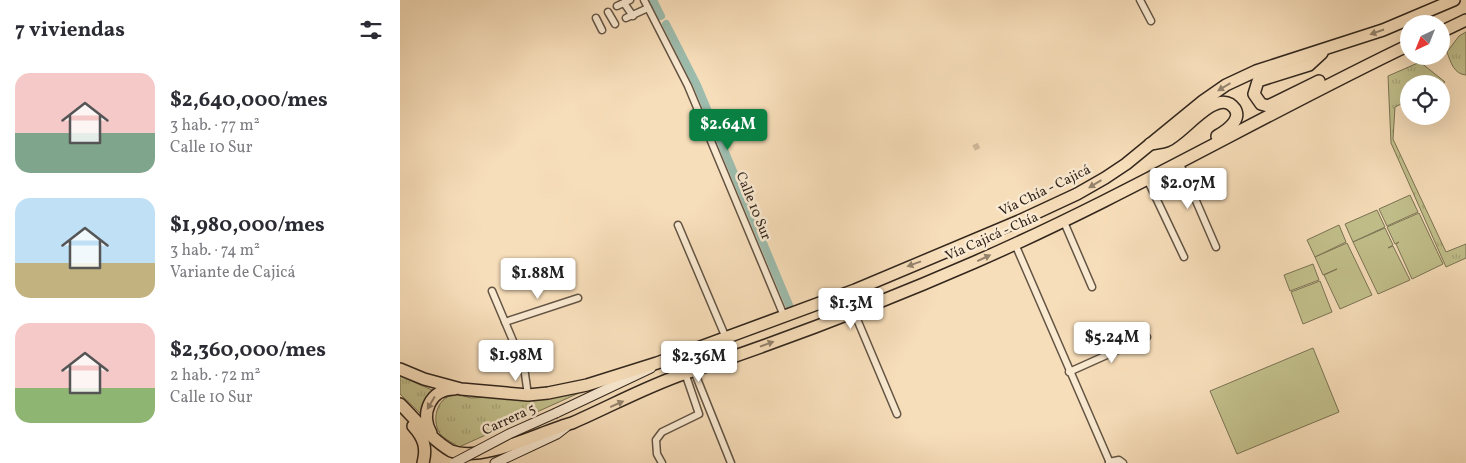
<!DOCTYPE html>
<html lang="es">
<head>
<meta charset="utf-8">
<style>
	:root { --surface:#fff; --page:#f7f7f7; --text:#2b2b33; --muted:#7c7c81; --accent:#0b8043 }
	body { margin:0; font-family:Vollkorn,serif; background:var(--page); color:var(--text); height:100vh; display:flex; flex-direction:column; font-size:19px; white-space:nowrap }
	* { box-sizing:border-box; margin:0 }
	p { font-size:16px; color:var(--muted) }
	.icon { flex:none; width:28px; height:28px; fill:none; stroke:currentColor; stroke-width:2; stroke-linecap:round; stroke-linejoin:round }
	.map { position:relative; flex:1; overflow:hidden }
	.sheet { display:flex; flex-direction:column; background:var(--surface); width:400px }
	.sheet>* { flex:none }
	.needle { width:32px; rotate:223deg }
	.controls { position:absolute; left:1000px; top:15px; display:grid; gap:10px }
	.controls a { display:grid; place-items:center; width:50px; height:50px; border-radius:50%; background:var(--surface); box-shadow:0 5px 20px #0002; font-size:25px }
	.price { position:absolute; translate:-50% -42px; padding:0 11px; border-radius:5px; background:#fff; color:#222; font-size:16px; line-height:32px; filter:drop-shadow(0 1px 2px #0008) }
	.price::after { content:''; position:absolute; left:50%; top:30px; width:15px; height:11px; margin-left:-8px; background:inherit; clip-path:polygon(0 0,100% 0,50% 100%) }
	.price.on { background:var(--accent); color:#fff }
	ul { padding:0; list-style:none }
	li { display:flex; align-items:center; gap:15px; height:125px; padding:0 15px }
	li span { display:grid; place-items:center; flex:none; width:140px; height:100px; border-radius:15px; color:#555 }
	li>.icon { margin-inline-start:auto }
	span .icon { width:60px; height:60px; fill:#fffc; stroke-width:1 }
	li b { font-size:21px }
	h2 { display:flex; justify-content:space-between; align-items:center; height:60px; padding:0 15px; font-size:21px }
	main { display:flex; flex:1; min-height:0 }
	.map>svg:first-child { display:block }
</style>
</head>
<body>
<main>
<section class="sheet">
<h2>7 viviendas<svg class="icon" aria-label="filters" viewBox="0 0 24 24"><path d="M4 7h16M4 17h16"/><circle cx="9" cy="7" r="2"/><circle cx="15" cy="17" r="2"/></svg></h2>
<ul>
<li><span style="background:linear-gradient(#f6c9c9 60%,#7fa58c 0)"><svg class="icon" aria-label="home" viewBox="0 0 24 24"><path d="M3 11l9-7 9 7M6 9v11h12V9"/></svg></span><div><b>$2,640,000/mes</b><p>3 hab. · 77 m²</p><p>Calle 10 Sur</p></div></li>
<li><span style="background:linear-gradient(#bfe0f5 65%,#c2b280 0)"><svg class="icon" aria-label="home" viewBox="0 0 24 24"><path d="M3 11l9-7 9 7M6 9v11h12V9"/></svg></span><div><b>$1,980,000/mes</b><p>3 hab. · 74 m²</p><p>Variante de Cajicá</p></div></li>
<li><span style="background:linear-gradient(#f6c9c9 65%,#8fb573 0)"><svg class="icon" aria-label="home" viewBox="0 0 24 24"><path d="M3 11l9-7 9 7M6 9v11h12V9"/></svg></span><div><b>$2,360,000/mes</b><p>2 hab. · 72 m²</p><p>Calle 10 Sur</p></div></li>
</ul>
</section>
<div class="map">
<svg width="1066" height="463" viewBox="0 0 1066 463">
	<defs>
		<pattern id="grass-tufts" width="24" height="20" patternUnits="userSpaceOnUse" patternTransform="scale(1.25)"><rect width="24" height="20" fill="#c2c08c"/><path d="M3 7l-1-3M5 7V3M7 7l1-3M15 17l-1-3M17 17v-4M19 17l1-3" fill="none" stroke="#a7a578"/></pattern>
	</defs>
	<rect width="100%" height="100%" fill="#f7deba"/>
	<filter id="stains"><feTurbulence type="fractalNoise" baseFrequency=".004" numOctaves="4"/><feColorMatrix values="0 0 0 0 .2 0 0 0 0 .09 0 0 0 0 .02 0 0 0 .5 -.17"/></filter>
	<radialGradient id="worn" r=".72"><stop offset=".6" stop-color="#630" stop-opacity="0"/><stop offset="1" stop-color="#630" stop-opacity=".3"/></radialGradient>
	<g fill="url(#grass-tufts)" stroke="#7a7354">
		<path d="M1066,32V75C1054,74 1051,63 1047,52L1059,36Z"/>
		<path d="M1020,62L1045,82L1041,84H1009V100L995,107L993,139L1046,252L1066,244V258L1046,267L991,143L988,76Z"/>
		<path d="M0,376L32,390L20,413L0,394Z"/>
		<path d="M179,393L59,447C54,444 47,440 42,436C30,423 36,396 55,395C60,394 66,397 71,398Z"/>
	</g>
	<g fill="#c2c08c" stroke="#7a7354">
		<path d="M1010,195L1018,212L987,226L979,209Z"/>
		<path d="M977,210L985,227L953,242L945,224Z"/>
		<path d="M1019,213L1043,264L1012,279L996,244L999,242L995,244L987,227Z"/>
		<path d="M939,225L946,242L915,257L907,240Z"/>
		<path d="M985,228L993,245L988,248L993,246L1010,280L978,294L953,242Z"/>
		<path d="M947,243L972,295L940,309L924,275L937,269L923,275L915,257Z"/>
		<path d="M913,264L919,280L890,291L884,275Z"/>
		<path d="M920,281L932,312L903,324L891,292Z"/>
		<path d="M913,348L939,412L837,454L810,391Z"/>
	</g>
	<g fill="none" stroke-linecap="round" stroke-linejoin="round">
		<g stroke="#9dbcad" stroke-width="8">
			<path d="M253,0L261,16"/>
			<path d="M266,24L297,85L389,305"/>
		</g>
		<path stroke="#d0b99b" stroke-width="6" stroke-dasharray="6 3" stroke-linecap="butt" d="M575,144L578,150"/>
		<defs>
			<g id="street">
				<path d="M244,0L288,86L384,316"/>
				<path d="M740,0L751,21"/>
				<path d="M224,3L233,16"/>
				<path d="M217,6L230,0"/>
				<path d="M208,12L215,24"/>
				<path d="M196,18L202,30"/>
				<path d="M226,18L248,8"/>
				<path d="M780,164L816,247"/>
				<path d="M748,181L784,257"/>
				<path d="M664,222L692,287"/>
				<path d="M278,225L326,338"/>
				<path d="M615,244L710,463"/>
				<path d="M92,291L124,367L128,395"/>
				<path d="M454,312L497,414"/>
				<path d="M105,322L178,298"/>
				<path d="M294,371L331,463"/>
				<path d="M669,372L747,337"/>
				<path d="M709,462L719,460L723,463"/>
				<path d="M262,463L257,454L256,440L262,432L299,414L285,373"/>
			</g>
			<g id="secondary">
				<path d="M156,413L251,368"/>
				<path d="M95,463L157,434L166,427"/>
			</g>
			<g id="highway">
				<path d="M1041,32L1066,20"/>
				<path d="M919,81L868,106L861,104L854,94L858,81L909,65L922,53"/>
				<path d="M750,144C755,143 761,143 766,141C782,135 812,93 830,104C847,116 828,130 817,136"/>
				<path d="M0,369L24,379L61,389L128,395L148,393L187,385L257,363L455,290L619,221L677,194L705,178L726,164L803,101L826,85L856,71L983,30L1054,0"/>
				<path d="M0,404C16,420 31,439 51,451C83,463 139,432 172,423C209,407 247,386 286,373C384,340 481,303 575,262C724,197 863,115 1009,45"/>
				<path d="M13,426C24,438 27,448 23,463"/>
				<path d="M31,433C20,414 30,389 54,389"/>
			</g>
		</defs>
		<use href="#street" stroke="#635444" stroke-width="9"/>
		<use href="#secondary" stroke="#32261d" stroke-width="11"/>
		<use href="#highway" stroke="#32261d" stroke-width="14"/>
		<use href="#street" stroke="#faead2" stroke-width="6"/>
		<use href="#secondary" stroke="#faead2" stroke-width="9"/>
		<use href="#highway" stroke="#f7deba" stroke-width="11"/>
		<defs>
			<path id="secondary-bridge" d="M54,463L109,434L156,413"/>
		</defs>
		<use href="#secondary-bridge" stroke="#32261d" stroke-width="11" stroke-linecap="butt"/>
		<use href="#secondary-bridge" stroke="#faead2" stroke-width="9"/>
	</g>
	<defs><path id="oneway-solid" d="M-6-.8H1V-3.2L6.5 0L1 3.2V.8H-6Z" transform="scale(1.25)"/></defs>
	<g fill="#94826c">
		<use href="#oneway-solid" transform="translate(977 32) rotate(161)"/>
		<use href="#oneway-solid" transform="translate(824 87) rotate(149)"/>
		<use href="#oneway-solid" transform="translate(695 184) rotate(149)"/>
		<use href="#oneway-solid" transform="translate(584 258) rotate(-25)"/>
		<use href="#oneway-solid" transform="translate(514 264) rotate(160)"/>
		<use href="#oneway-solid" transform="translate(367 344) rotate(-20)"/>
		<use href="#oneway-solid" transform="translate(31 403) rotate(121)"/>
		<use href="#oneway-solid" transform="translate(217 404) rotate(-24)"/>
	</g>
	<g text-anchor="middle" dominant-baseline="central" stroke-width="5" stroke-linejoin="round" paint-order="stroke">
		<g font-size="14" fill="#32261d" stroke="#faead2">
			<text transform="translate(645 191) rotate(-26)">Vía Chía - Cajicá</text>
			<text transform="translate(353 206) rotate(68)">Calle 10 Sur</text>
			<text transform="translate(592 237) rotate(-24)">Vía Cajicá - Chía</text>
			<text transform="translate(109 420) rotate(-25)">Carrera 5</text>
		</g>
	</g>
	<rect width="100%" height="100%" filter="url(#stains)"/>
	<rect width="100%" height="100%" fill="url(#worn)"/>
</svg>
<div class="controls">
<a><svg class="needle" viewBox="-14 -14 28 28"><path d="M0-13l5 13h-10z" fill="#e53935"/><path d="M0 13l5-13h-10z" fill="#7c7c81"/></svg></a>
<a><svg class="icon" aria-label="locate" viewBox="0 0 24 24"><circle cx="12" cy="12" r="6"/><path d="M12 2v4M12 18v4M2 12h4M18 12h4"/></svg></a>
</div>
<b class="price on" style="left:328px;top:151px">$2.64M</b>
<b class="price" style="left:788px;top:210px">$2.07M</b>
<b class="price" style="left:138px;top:300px">$1.88M</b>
<b class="price" style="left:451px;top:330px">$1.3M</b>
<b class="price" style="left:712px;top:364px">$5.24M</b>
<b class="price" style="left:116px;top:382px">$1.98M</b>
<b class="price" style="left:299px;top:383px">$2.36M</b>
</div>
</main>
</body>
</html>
